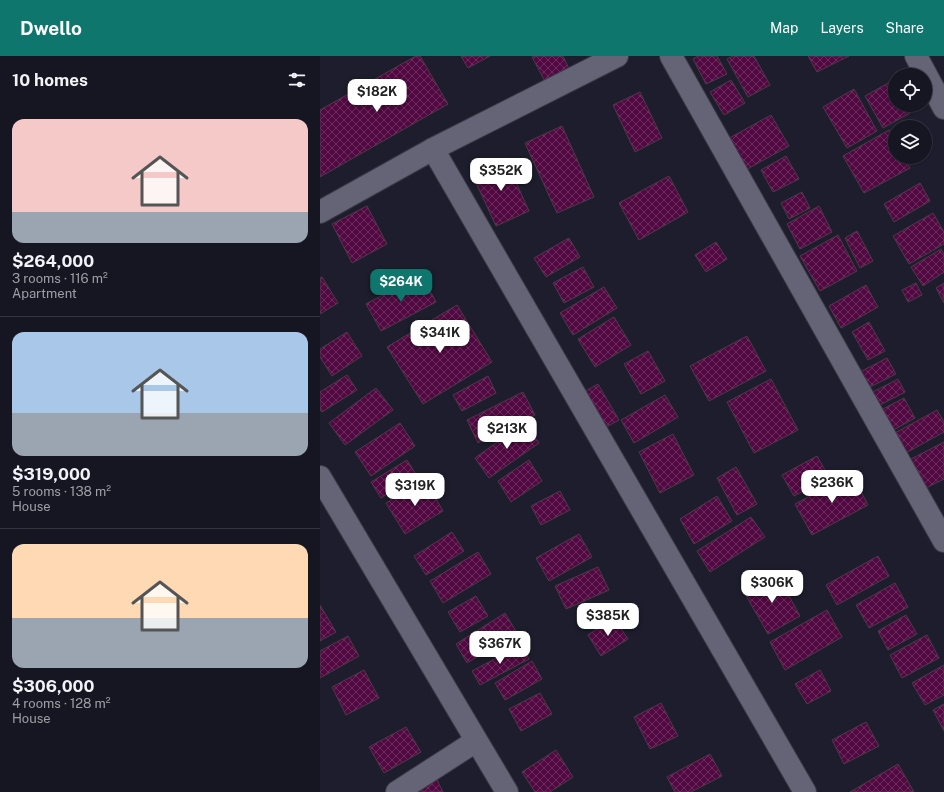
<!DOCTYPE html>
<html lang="en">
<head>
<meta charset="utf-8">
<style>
	:root { --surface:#161622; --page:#23232f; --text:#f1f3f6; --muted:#9e9fa5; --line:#353540; --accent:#0f766e }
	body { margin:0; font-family:"Public Sans",sans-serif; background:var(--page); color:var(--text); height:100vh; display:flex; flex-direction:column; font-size:15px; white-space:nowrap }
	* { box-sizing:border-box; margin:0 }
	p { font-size:13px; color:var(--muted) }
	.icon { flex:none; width:22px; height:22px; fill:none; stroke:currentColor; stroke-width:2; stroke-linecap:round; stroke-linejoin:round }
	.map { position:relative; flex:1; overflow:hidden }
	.drawer { display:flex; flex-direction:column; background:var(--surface); width:320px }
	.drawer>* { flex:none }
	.tools { position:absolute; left:568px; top:12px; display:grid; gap:8px }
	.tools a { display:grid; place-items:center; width:44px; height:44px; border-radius:50%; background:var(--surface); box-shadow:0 1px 3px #0004,0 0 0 1px var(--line); font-size:20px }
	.price { position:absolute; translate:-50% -34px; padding:0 9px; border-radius:8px; background:#fff; color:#222; font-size:13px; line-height:26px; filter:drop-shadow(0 1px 2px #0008) }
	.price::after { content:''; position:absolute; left:50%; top:24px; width:12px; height:9px; margin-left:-6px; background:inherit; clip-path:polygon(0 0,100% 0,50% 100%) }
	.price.selected { background:var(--accent); color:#fff }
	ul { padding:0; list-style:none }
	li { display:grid; align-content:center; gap:8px; height:212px; padding:0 12px }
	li+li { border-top:1px solid var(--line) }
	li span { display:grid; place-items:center; height:124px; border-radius:12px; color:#555 }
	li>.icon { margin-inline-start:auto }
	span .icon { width:72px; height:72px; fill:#fffc; stroke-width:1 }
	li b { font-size:17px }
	h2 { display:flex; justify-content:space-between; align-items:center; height:48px; padding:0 12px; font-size:17px }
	header { display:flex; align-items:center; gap:24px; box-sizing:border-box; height:56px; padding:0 20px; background:var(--accent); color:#fff }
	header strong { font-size:19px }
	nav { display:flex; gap:22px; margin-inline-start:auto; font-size:14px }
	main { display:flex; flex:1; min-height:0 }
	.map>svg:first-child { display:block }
</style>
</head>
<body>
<header>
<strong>Dwello</strong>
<nav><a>Map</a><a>Layers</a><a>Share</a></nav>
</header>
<main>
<section class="drawer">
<h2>10 homes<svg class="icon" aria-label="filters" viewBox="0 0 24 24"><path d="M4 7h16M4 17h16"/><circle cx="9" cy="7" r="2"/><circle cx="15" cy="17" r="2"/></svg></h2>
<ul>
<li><span style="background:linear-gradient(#f6c9c9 75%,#9aa5b1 0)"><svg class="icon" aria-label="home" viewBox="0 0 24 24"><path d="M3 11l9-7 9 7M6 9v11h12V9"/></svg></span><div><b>$264,000</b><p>3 rooms · 116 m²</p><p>Apartment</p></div></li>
<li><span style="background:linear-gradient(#a9c7e8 65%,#9aa5b1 0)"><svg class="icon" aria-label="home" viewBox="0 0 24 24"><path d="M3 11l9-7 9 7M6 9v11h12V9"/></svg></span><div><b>$319,000</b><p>5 rooms · 138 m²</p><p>House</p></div></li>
<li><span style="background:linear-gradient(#ffd9b3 60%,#9aa5b1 0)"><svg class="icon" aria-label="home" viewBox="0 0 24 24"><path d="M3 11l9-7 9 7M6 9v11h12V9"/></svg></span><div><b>$306,000</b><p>4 rooms · 128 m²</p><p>House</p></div></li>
</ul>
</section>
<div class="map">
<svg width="624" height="736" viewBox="0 0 624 736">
	<defs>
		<pattern id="building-cross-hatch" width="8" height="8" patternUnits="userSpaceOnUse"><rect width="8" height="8" fill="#520942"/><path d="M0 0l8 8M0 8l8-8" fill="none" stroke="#6b2d5e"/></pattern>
	</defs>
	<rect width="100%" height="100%" fill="#1e1d2d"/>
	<g fill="url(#building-cross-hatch)" stroke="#4c3b47">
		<path d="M96,0H100L128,48L0,121V54Z"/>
		<path d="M141,0H170L148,12Z"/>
		<path d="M214,0H243L251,17L227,29L212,1Z"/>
		<path d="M378,0H397L407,18L386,28L373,3Z"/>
		<path d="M413,0H434L450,29L428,41L407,3Z"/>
		<path d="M488,0H529L497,16Z"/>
		<path d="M411,24L425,47L404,59L390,36Z"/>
		<path d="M572,25L575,31V49H585L590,57L563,72L545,40Z"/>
		<path d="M534,33L557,75L527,92L503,51Z"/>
		<path d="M320,36L342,82L315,96L293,49Z"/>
		<path d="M451,59L469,90L422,116L404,85Z"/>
		<path d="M242,70L274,141L237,157L205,87Z"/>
		<path d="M569,74L575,85V101H584L590,112L544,137L523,100Z"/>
		<path d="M466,100L479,123L453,136L441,114Z"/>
		<path d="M185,102L209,155L176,170L152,118Z"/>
		<path d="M349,120L368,156L319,184L299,147Z"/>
		<path d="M600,127L610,145L574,166L564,148Z"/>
		<path d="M482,136L490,152L469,163L461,147Z"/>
		<path d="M47,150L67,188L32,207L12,168Z"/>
		<path d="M499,150L512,176L480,193L467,168Z"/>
		<path d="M613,157L624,176V188L589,208L573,180Z"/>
		<path d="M537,175L553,205L540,212L525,182Z"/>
		<path d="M518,179L537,215L500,235L480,200Z"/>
		<path d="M249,182L260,201L226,221L214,202Z"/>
		<path d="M396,186L407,203L386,216L375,199Z"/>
		<path d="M621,193L624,198V216L603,230L591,211Z"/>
		<path d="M263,211L274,231L244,247L233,227Z"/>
		<path d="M101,218L116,246L61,275L46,248Z"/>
		<path d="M2,221L18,247L0,258V222Z"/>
		<path d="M596,227L602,239L588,246L582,234Z"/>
		<path d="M624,227V247L616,232Z"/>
		<path d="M546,229L558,251L521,272L509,250Z"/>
		<path d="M284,231L297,252L253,279L240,257Z"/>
		<path d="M137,249L172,306L103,348L67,291Z"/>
		<path d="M294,261L311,289L275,311L258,283Z"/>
		<path d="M549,266L565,295L548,304L532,276Z"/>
		<path d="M27,276L42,300L12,320L0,301V293Z"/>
		<path d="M427,280L446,315L389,345L370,310Z"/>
		<path d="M328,295L345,325L321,338L304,308Z"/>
		<path d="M567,302L576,318L544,334L536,318Z"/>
		<path d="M27,319L37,334L2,356L0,354V336Z"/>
		<path d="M168,320L176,337L142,355L133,339Z"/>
		<path d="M451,323L478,374L434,397L407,346Z"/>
		<path d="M578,323L585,336L560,349L553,336Z"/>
		<path d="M278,328L299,364L283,373L262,337Z"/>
		<path d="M56,332L73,354L25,389L9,367Z"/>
		<path d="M203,336L215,359L158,387L147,364Z"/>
		<path d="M345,339L358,361L314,387L301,364Z"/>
		<path d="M584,342L595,362L570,376L559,355Z"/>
		<path d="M617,354L624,366V376L584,398L573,378Z"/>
		<path d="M80,367L95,390L51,420L35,396Z"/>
		<path d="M204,367L219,387L169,422L155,402Z"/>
		<path d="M353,378L374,419L340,437L319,396Z"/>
		<path d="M624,386V423L606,432L591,403Z"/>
		<path d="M497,400L509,421L474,440L462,419Z"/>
		<path d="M87,404L97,420L61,442L51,426Z"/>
		<path d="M209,404L222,425L191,446L178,425Z"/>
		<path d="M416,411L437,448L417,459L397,422Z"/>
		<path d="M532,418L548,449L492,479L475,448Z"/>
		<path d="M105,424L123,455L85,478L66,447Z"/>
		<path d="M240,435L250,454L221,469L211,450Z"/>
		<path d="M397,440L412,465L374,488L360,463Z"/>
		<path d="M431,461L445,481L390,516L377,495Z"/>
		<path d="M132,476L144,495L106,519L94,500Z"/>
		<path d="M259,478L272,501L229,525L216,502Z"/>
		<path d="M158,496L171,518L123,547L110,525Z"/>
		<path d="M558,500L569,520L517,549L506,529Z"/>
		<path d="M278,511L289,534L246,553L235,530Z"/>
		<path d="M457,518L480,560L448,578L424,536Z"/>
		<path d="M575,527L588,551L549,572L536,549Z"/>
		<path d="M156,540L168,560L140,576L128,556Z"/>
		<path d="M0,549L16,576L0,585Z"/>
		<path d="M507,554L522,581L465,614L450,586Z"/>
		<path d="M185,557L197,577L147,607L136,588Z"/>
		<path d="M586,559L597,578L568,594L558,575Z"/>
		<path d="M294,562L308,583L281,600L268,579Z"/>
		<path d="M607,579L619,602L582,622L570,599Z"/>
		<path d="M28,580L39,600L0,622V595Z"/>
		<path d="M201,589L209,603L160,629L152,615Z"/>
		<path d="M212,605L222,623L185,644L175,627Z"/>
		<path d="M624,609V639L605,649L592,627Z"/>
		<path d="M44,614L59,642L26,659L12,631Z"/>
		<path d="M500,614L511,635L487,648L475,628Z"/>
		<path d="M220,637L232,658L201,675L189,653Z"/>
		<path d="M341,647L358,680L330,693L314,661Z"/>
		<path d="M624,648V675L613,654Z"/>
		<path d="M546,666L559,690L524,708L512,684Z"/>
		<path d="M86,671L101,696L64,717L49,691Z"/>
		<path d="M236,694L253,721L230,736H215L202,716Z"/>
		<path d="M390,698L402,720L371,736H355L347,721Z"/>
		<path d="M578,708L594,736H530Z"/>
		<path d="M116,722L123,736H91Z"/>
	</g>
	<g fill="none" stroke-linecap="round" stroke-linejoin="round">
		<defs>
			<g id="minor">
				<path d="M351,0L624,485"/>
				<path d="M596,0L624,52"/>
				<path d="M113,93L485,736"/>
				<path d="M0,156L113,93L297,0"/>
				<path d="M0,421L187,736"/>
				<path d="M77,736L156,685"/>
			</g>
		</defs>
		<use href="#minor" stroke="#3c3a47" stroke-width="24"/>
		<use href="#minor" stroke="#656477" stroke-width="22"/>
	</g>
</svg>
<div class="tools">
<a><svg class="icon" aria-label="locate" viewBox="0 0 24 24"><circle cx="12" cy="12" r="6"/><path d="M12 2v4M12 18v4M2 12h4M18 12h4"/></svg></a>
<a><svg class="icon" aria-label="layers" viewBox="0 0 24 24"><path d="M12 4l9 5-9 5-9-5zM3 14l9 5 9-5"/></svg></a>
</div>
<b class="price" style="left:57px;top:57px">$182K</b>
<b class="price" style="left:181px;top:136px">$352K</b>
<b class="price selected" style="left:81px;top:247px">$264K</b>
<b class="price" style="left:120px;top:298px">$341K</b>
<b class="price" style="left:187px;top:394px">$213K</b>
<b class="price" style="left:512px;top:448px">$236K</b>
<b class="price" style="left:95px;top:451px">$319K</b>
<b class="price" style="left:452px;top:548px">$306K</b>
<b class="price" style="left:288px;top:581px">$385K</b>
<b class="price" style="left:180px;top:609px">$367K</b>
</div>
</main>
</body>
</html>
